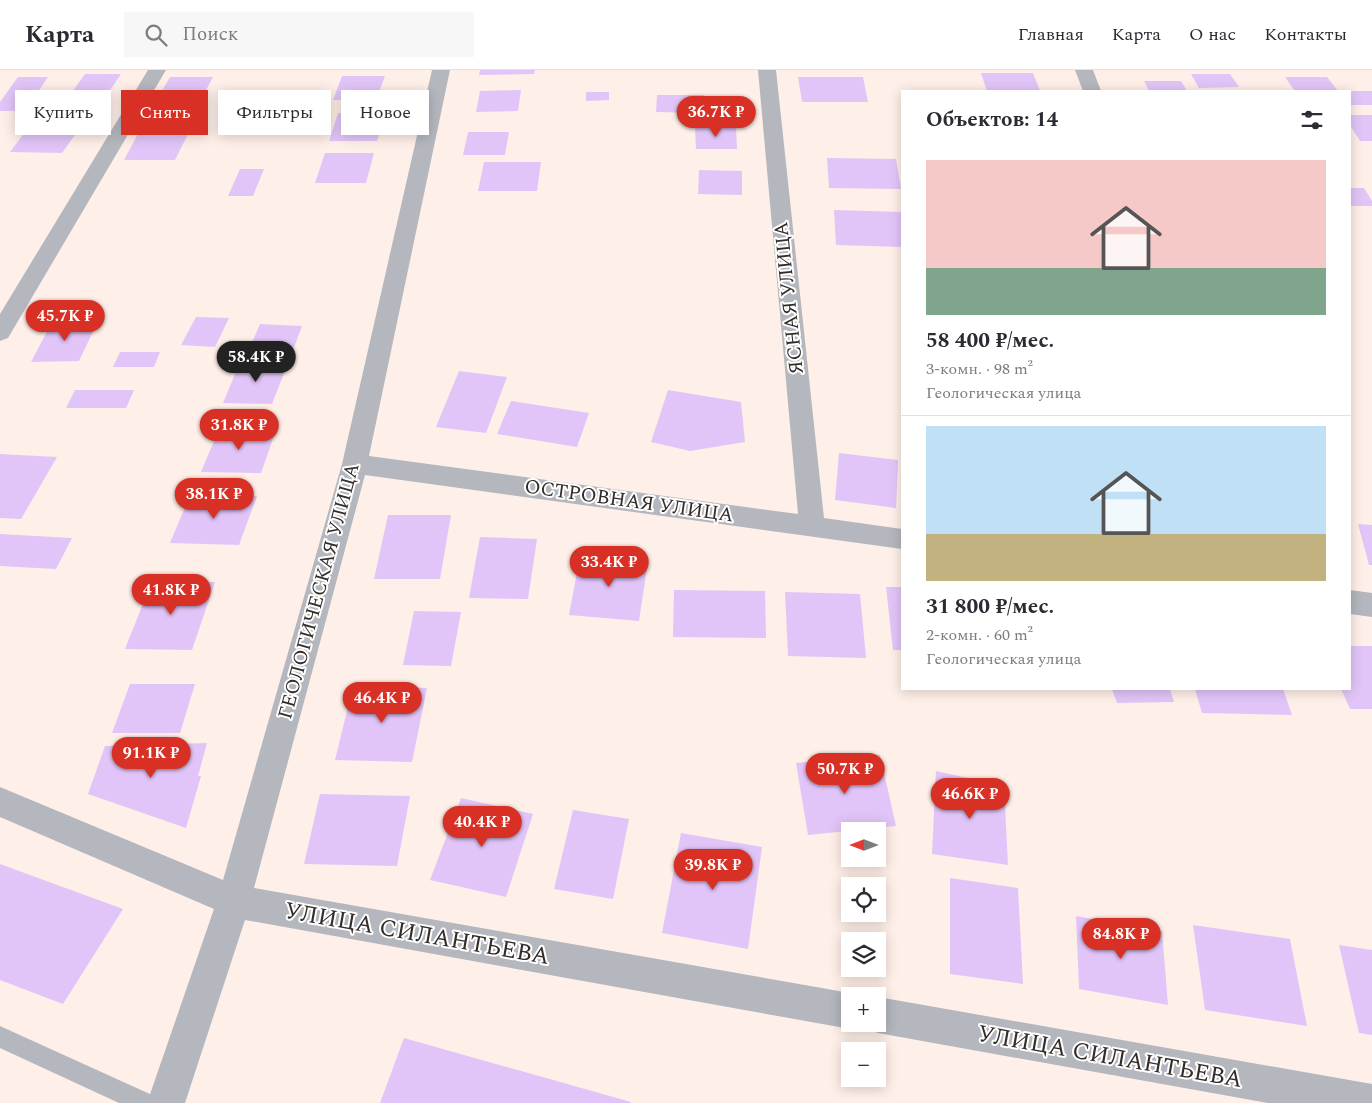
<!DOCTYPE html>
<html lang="ru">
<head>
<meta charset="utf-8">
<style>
	:root { --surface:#fff; --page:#f7f7f7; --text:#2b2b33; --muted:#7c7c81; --line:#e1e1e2; --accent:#d93025 }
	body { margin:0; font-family:Spectral,serif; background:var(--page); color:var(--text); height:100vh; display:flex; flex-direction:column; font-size:19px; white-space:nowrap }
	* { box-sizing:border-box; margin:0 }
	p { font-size:16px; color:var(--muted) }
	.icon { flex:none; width:28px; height:28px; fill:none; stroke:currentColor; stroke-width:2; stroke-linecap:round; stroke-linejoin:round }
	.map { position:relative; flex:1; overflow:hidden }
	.side { position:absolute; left:901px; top:20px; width:450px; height:600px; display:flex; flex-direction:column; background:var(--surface); border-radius:0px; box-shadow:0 2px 12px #0003 }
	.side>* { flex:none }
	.banner { position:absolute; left:15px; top:20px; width:475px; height:45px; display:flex; gap:10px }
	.needle { width:32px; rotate:270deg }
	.fabs { position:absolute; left:841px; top:752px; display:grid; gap:10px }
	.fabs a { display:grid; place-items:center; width:45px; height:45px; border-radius:0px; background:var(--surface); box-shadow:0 2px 12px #0003; font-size:25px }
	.price { position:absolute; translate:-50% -42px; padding:0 11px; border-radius:18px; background:var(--accent); color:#fff; font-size:16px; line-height:32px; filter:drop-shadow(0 1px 2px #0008) }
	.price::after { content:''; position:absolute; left:50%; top:30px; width:15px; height:11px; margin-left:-8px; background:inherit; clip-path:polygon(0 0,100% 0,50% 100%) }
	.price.active { background:#222; color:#fff }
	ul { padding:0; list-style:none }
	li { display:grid; align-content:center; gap:10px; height:265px; padding:0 25px }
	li+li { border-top:1px solid var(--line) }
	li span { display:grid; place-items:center; height:155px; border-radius:0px; color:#555 }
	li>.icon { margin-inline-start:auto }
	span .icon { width:90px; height:90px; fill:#fffc; stroke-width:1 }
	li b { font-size:21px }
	h2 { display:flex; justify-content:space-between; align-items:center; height:60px; padding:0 25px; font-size:21px }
	.pill { padding:0 18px; border-radius:0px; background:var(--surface); box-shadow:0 2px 12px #0003; font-size:18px; line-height:45px }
	.pill.active { background:var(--accent); color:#fff }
	header { display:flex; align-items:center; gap:30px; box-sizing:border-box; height:70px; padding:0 25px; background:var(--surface); border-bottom:1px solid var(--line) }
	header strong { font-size:24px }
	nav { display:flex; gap:28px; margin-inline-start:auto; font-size:18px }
	.search { width:350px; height:45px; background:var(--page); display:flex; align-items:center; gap:12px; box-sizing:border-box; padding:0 18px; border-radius:0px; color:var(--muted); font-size:19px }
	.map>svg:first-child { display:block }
</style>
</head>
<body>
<header>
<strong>Карта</strong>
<div class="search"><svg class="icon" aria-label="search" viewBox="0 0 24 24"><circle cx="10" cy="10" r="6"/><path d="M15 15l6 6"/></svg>Поиск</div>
<nav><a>Главная</a><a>Карта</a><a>О нас</a><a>Контакты</a></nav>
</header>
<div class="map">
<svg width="1372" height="1033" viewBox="0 0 1372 1033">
	<rect width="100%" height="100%" fill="#feefe8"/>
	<g fill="#e2c5f8">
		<path d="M480,0H535L534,4L479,5Z"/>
		<path d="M981,3H1033L1040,21H987Z"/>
		<path d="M85,4H121L95,43L58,42Z"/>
		<path d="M1191,4H1230L1239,17L1199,18Z"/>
		<path d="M342,6H385L376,30H333Z"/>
		<path d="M18,7H48L25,41H0V32Z"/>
		<path d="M170,7H213L200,32L156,31Z"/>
		<path d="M798,7H863L868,32H802Z"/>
		<path d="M1285,7H1327L1338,21H1295Z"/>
		<path d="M1144,11H1181L1187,21H1149Z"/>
		<path d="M521,20L518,41L476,42L480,21Z"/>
		<rect x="1350" y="21" width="22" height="14"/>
		<path d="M586,22H609V30L586,31Z"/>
		<path d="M657,25H704V43L656,42Z"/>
		<path d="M338,43H386L377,71H329Z"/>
		<path d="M1350,45H1372V71H1360L1350,55Z"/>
		<path d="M227,47H261L255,60H221Z"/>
		<path d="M31,54L82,55L62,83L10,82Z"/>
		<path d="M695,57H736L737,79H696Z"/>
		<path d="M139,62H189L175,90H124Z"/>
		<path d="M468,62H509L505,85H463Z"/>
		<path d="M325,83H374L366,113H315Z"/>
		<path d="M827,88L896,89L901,119L829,118Z"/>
		<path d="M484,92H541L537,121H478Z"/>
		<path d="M240,99H264L253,126H228Z"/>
		<path d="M699,100L742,101V125L698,124Z"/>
		<path d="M1350,118H1364L1372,131V136H1350Z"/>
		<path d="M834,140L902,142V177L836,175Z"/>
		<path d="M196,247L229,248L215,277L181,275Z"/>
		<path d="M98,251L79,291L31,292L52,252Z"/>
		<path d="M260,254L302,256L292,283L248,282Z"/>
		<path d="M120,282H160L154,297H113Z"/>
		<path d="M240,292L288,293L272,334L223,333Z"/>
		<path d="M459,301L507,307L486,363L436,357Z"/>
		<path d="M75,320H134L126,338H66Z"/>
		<path d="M668,320L741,332L745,372L690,381L651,372Z"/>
		<path d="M511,331L589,343L577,377L497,364Z"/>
		<path d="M219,359L276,360L261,403L201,402Z"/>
		<path d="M839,383L898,390L896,438L835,430Z"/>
		<path d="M0,384L57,387L21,449L0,448Z"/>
		<path d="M190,425L257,426L239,475L170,473Z"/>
		<path d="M388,445H451L440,509H374Z"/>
		<path d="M1358,454L1372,455V495H1369Z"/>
		<path d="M0,464L72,468L56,499L0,496Z"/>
		<path d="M480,467L537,469L528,529L469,528Z"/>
		<path d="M580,486L648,491L639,551L569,545Z"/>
		<path d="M152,511L215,512L192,580L125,579Z"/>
		<path d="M886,517H902V580H893Z"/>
		<path d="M674,520L765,521L766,568L673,567Z"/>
		<path d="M785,522L860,524L866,588L788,586Z"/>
		<path d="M414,541L461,542L451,596L403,595Z"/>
		<path d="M1350,576H1372V639H1350L1341,619H1350Z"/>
		<path d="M130,614H195L180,663H112Z"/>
		<path d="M353,616L427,618L412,692L335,690Z"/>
		<path d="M1112,619H1170L1174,632L1117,633Z"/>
		<path d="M1195,619H1283L1292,645L1202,643Z"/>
		<path d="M207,673L198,706H201L186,758L88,724L105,676Z"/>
		<path d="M880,685L896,756L808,765L796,693Z"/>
		<path d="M936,701L1004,716L1008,795L932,784Z"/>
		<path d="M320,724L410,726L397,796L304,794Z"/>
		<path d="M461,728L533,744L506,827L430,810Z"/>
		<path d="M573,740L629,749L613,829L554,819Z"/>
		<path d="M681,763L762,777L748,879L662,863Z"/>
		<path d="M0,794L123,839L63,934L0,910Z"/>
		<path d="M950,808L1018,818L1023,914L950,904Z"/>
		<path d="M1076,846L1162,861L1168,935L1079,919Z"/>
		<path d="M1193,855L1290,869L1307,956L1205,940Z"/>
		<path d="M1339,875L1372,880V965L1359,963Z"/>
		<path d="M404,968L631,1032V1033H380Z"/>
	</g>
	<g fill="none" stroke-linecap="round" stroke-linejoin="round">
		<path fill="#b4b7be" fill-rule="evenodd" d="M0,956L152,1025L155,1033H119L0,978Z"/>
		<g fill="#b4b7be" fill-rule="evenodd">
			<path d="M148,0H166L8,268L0,271V244Z"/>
			<path d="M432,0H450L369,386L798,444L758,0H776L824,448L902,459V479L365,405L254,818L850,923L857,926H850V954H862L850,959L245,850L185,1033H147L214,839L0,747V717L223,810L342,394Z"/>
			<path d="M1075,0H1093L1101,21H1083Z"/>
			<path d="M1350,520L1372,523V547L1350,544Z"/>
			<path d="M878,927L1372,1014V1033H1268L878,963L865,958L864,954H878Z"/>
		</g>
	</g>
	<g text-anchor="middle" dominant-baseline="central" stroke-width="4" stroke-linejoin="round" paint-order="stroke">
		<g font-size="20" fill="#332c29" stroke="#fff">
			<text transform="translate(789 228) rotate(-96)">ЯСНАЯ УЛИЦА</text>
			<text transform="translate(629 431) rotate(8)">ОСТРОВНАЯ УЛИЦА</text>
			<text transform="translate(319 521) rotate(-75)">ГЕОЛОГИЧЕСКАЯ УЛИЦА</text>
		</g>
		<g font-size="24" fill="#332c29" stroke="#fff">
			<text transform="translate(417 864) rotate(10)">УЛИЦА СИЛАНТЬЕВА</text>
			<text transform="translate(1110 987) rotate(10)">УЛИЦА СИЛАНТЬЕВА</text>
		</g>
	</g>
</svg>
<div class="fabs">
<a><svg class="needle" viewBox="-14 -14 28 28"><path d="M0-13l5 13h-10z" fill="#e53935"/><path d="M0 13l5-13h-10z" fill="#7c7c81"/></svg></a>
<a><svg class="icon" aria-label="locate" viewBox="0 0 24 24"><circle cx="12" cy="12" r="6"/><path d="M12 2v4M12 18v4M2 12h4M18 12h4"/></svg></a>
<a><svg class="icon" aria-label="layers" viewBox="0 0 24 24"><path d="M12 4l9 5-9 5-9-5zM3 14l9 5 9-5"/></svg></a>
<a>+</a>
<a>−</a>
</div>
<b class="price" style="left:716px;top:68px">36.7K ₽</b>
<b class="price" style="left:65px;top:272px">45.7K ₽</b>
<b class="price active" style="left:256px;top:313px">58.4K ₽</b>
<b class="price" style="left:239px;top:381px">31.8K ₽</b>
<b class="price" style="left:214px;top:450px">38.1K ₽</b>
<b class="price" style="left:609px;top:518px">33.4K ₽</b>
<b class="price" style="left:171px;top:546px">41.8K ₽</b>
<b class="price" style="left:382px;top:654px">46.4K ₽</b>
<b class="price" style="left:151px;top:709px">91.1K ₽</b>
<b class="price" style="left:845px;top:725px">50.7K ₽</b>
<b class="price" style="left:970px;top:750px">46.6K ₽</b>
<b class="price" style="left:482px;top:778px">40.4K ₽</b>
<b class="price" style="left:713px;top:821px">39.8K ₽</b>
<b class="price" style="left:1121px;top:890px">84.8K ₽</b>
<div class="banner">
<a class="pill">Купить</a>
<a class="pill active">Снять</a>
<a class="pill">Фильтры</a>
<a class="pill">Новое</a>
</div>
<section class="side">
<h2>Объектов: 14<svg class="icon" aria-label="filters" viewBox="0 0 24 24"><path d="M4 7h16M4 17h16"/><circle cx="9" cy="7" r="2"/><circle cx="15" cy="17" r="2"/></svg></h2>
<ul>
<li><span style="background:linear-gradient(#f6c9c9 70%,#7fa58c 0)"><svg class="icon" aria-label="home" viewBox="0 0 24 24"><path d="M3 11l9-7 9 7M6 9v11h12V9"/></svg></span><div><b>58 400 ₽/мес.</b><p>3-комн. · 98 m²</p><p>Геологическая улица</p></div></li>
<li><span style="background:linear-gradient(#bfe0f5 70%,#c2b280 0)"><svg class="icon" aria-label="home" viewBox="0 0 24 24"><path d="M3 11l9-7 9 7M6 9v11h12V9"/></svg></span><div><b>31 800 ₽/мес.</b><p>2-комн. · 60 m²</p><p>Геологическая улица</p></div></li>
</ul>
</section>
</div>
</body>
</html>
